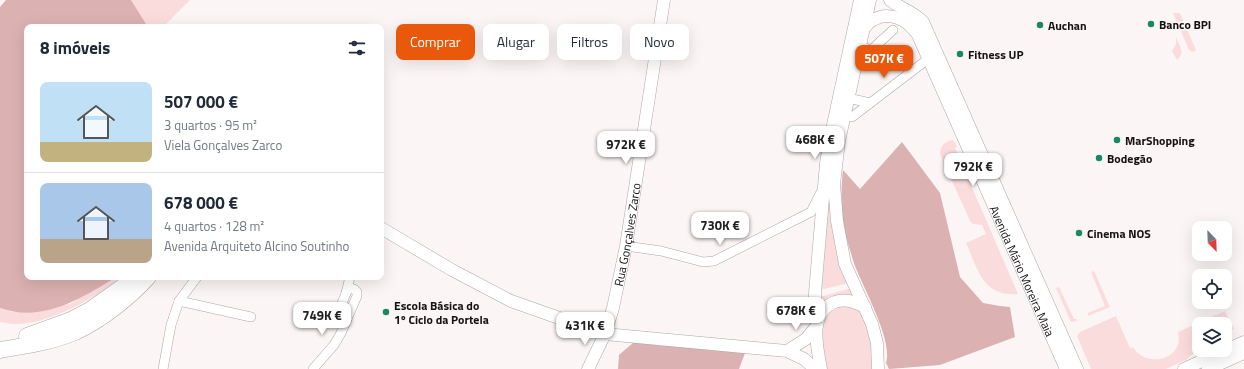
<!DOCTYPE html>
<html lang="pt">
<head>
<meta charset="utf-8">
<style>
	:root { --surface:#fff; --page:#f6f6f7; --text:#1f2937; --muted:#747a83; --line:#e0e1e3; --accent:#ea580c }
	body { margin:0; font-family:"Titillium Web",sans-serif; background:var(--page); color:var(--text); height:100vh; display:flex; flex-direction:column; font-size:15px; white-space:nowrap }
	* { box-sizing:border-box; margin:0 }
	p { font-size:13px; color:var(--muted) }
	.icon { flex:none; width:22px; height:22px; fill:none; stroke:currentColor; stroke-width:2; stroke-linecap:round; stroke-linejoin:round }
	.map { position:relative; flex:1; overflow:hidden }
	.sheet { position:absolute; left:24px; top:24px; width:360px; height:256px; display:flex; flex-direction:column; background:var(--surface); border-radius:8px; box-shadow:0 4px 16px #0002 }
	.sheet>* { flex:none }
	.guide { position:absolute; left:396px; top:24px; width:380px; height:36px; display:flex; gap:8px }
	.needle { width:26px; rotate:157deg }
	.tools { position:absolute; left:1192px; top:221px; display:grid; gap:8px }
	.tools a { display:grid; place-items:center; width:40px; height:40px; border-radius:8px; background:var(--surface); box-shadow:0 4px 16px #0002; font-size:20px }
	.price { position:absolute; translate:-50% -34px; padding:0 9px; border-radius:8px; background:#fff; color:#222; font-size:13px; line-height:26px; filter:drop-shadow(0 1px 2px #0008) }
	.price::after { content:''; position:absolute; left:50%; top:24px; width:12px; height:9px; margin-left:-6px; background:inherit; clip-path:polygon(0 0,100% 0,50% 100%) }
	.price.selected { background:var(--accent); color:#fff }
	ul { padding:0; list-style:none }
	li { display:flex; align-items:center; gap:12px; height:100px; padding:0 16px }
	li+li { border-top:1px solid var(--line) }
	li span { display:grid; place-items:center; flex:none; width:112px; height:80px; border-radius:8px; color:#555 }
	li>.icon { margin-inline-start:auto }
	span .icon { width:48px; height:48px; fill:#fffc; stroke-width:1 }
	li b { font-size:17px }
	h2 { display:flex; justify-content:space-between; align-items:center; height:48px; padding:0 16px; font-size:17px }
	.pill { padding:0 14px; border-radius:8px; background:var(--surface); box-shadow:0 4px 16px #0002; font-size:14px; line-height:36px }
	.pill.selected { background:var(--accent); color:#fff }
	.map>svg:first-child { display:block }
</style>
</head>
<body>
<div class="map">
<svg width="1244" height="369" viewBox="0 0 1244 369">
	<rect width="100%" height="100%" fill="#fcf5f5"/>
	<g fill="#fbdcdc">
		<path d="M131,0H190L163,27H148Z"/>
		<path d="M1173,13H1180L1196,50L1193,52L1189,50Z"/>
		<path d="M1176,37C1179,45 1186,53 1177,60L1172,51L1176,44Z"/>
		<path d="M953,140L957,147L955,148L1018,294C983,297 978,270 966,243L986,234L982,225L973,224L970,221L940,154C940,146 945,141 953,140Z"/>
		<path d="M829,166L831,224L834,237L849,283L820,290Z"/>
		<path d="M1094,271L1110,307L1088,316V313L1105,306L1091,272Z"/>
		<path d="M116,277H120C97,298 47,325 15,324C10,324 5,323 0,322V308L12,312L70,304Z"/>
		<path d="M1059,287L1074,319H1077V321L1071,322L1056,288Z"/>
		<path d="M852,288L856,297C841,292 829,296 818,308L819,297Z"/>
		<path d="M839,303C844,304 850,305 855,306C869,312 874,355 874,369H826C822,350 821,333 824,313Z"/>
		<path d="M1225,311L1234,329L1225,333V324H1199V348L1186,360L1166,369H1091L1077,336L1080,332L1116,316L1130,348L1133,347C1146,369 1185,360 1178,332Z"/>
	</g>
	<g fill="#dcb1b1">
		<path d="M6,0H131L148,27H27V277H116C81,299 42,323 0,308V7Z"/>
		<path d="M902,142L940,193L960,277L983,303L1000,306L1010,307L1015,337L940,365L889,369L886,363C894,340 860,283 853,260C850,249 845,236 843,225C841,207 841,187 843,170L860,189Z"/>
		<path d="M634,342L745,353L739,369H618L619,355Z"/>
	</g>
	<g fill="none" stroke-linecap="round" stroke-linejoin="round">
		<defs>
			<g id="street">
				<path d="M860,46L871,50L893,30"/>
				<path d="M848,98L870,103"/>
				<path d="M852,117L928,59"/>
				<path d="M626,246L661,251L703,262L714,261L811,212L822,190"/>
				<path d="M350,288L354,289L357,292V296L347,319C344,322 341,321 337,319V315L347,291Z"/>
				<path d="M346,293L350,277"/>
				<path d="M179,301L251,317"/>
				<path d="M163,369L171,325L179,301L197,277"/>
				<path d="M313,369L334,345L341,333L347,319"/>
			</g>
			<g id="secondary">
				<path d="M870,0L839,141L834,184L837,221L845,264L872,324L877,343L878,369"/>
				<path d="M890,0C901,9 913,11 923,22L1077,369"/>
				<path id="s1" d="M863,29C866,26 869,22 873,20C890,10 908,20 918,35L1066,369"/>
				<path d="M381,228L452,270L511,301L582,326H607"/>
				<path d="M817,321L815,313V293L826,163L831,134L860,0"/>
				<path d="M605,334L787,351L804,359L815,369"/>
				<path d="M787,351L806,339L816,327"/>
				<path id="s2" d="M588,369L605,334L613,308L626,246L664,0"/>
				<path d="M821,369C817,347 808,312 835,302C845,298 856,302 865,307"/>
				<path d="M1184,369L1244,342"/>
				<path d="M1208,369L1244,353"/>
			</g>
			<g id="highway">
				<path d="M27,336L71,320L90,310L131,281"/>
				<path d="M0,350C25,346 51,342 75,332C101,320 129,298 148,277"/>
			</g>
		</defs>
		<use href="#street" stroke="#ada7a7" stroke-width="10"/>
		<use href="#secondary" stroke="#ada7a7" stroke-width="13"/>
		<use href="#highway" stroke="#ada7a7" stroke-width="17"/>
		<use href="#street" stroke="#fff" stroke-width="9"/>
		<use href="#secondary" stroke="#fff" stroke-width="12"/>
		<use href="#highway" stroke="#fff" stroke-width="16"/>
	</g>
	<g fill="#188867" stroke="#fcf5f5" stroke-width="1.5">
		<circle cx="1151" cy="24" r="4"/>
		<circle cx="1040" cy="25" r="4"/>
		<circle cx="960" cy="54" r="4"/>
		<circle cx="1117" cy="140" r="4"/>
		<circle cx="1099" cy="158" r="4"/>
		<circle cx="1079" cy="233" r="4"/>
		<circle cx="386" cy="312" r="4"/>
	</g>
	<g text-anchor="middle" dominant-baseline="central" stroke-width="3.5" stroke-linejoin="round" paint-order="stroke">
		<g font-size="12" font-weight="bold" fill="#151313" stroke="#fcf5f5" text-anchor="start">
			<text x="1159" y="24">Banco BPI</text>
			<text x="1048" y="25">Auchan</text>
			<text x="968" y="54">Fitness UP</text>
			<text x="1125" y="140">MarShopping</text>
			<text x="1107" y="158">Bodegão</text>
			<text x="1087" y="233">Cinema NOS</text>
			<text x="394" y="305">Escola Básica do<tspan x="394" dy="14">1º Ciclo da Portela</tspan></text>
		</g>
		<g font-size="12" fill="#151313" stroke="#fcf5f5">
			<text stroke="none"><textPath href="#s2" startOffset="141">Rua Gonçalves Zarco</textPath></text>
			<text stroke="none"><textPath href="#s1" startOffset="324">Avenida Mário Moreira Maia</textPath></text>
		</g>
	</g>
</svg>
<div class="tools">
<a><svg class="needle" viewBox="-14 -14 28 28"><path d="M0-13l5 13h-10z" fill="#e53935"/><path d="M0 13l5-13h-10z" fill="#747a83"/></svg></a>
<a><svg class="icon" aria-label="locate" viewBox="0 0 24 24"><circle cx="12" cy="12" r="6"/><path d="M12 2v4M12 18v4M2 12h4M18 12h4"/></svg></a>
<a><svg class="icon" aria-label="layers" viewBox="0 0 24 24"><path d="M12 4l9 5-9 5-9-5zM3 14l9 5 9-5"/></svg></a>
</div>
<b class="price selected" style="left:884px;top:79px">507K €</b>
<b class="price" style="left:815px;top:160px">468K €</b>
<b class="price" style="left:626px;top:165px">972K €</b>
<b class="price" style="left:973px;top:187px">792K €</b>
<b class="price" style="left:720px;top:246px">730K €</b>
<b class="price" style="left:796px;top:331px">678K €</b>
<b class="price" style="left:322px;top:336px">749K €</b>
<b class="price" style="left:585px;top:346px">431K €</b>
<div class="guide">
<a class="pill selected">Comprar</a>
<a class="pill">Alugar</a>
<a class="pill">Filtros</a>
<a class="pill">Novo</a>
</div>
<section class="sheet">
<h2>8 imóveis<svg class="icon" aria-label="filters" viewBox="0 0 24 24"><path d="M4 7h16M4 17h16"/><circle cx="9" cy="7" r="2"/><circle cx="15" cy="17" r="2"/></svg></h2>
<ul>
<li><span style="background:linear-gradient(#bfe0f5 75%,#c2b280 0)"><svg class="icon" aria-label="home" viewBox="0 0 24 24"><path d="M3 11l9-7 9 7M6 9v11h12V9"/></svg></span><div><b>507 000 €</b><p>3 quartos · 95 m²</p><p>Viela Gonçalves Zarco</p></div></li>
<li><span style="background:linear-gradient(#a9c7e8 70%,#b9a48a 0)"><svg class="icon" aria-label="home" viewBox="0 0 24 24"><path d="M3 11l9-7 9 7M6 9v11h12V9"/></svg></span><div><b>678 000 €</b><p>4 quartos · 128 m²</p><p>Avenida Arquiteto Alcino Soutinho</p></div></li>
</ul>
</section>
</div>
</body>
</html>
